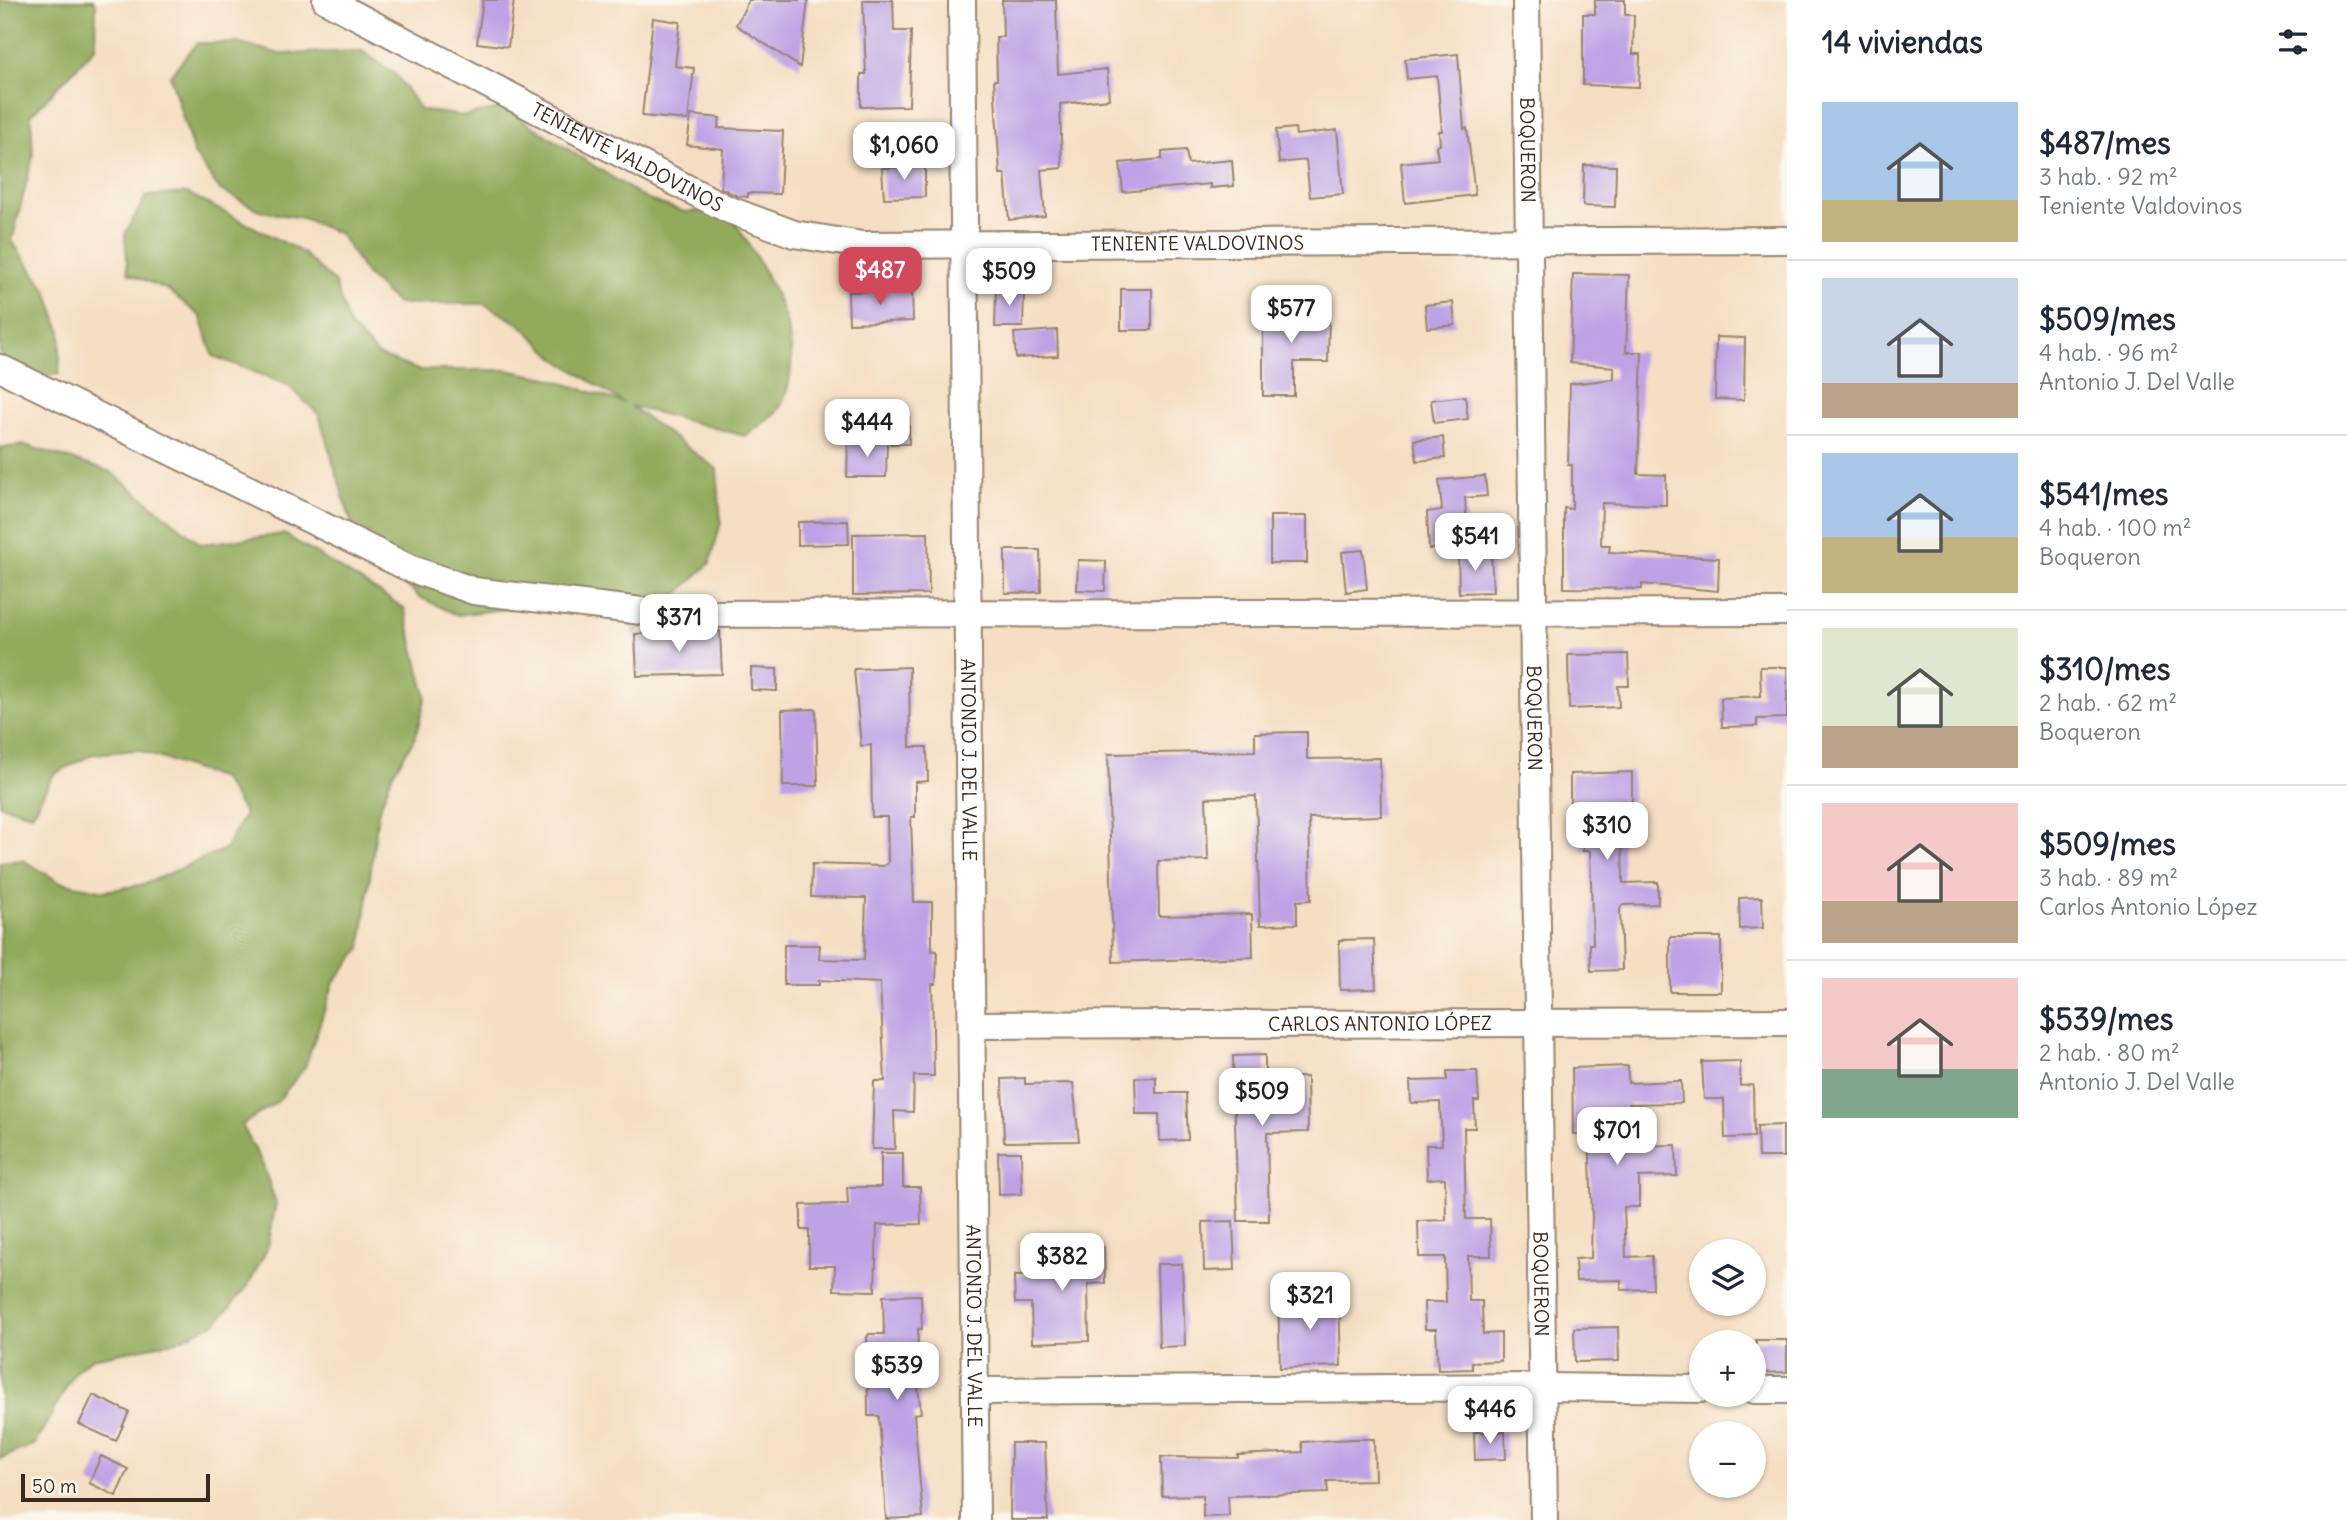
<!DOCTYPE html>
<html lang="es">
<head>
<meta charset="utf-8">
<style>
	:root { --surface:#fff; --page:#f6f6f7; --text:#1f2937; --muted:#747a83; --line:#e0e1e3; --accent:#d1495b }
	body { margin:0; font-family:Delius,sans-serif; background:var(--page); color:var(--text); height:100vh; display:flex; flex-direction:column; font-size:26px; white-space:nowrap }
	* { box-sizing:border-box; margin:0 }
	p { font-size:23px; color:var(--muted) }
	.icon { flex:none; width:38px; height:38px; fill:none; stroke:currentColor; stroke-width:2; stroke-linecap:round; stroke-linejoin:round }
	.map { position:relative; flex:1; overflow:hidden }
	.details { display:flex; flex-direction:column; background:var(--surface); width:560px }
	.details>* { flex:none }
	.tools { position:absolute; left:1689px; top:1239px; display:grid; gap:14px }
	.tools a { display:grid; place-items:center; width:77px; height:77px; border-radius:50%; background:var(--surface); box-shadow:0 2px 5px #0004; font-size:35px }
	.scale { position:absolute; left:21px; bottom:18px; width:189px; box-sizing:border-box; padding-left:7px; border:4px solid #3b2a1e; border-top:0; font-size:19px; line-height:24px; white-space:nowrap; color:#3b2a1e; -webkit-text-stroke:5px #fbf7ec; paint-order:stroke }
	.price { position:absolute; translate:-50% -60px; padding:0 16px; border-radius:14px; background:#fff; color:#222; font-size:23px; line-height:46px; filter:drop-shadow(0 2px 4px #0008) }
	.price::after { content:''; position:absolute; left:50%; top:42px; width:21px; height:16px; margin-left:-10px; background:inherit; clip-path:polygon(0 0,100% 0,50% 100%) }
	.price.selected { background:var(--accent); color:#fff }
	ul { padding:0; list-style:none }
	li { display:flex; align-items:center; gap:21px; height:175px; padding:0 35px }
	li+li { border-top:2px solid var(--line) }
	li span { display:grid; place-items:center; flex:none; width:196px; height:140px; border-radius:0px; color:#555 }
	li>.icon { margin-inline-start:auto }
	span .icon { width:84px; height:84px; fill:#fffc; stroke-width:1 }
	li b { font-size:30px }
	h2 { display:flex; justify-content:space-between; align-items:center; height:84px; padding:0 35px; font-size:30px }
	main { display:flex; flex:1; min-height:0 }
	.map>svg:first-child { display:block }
</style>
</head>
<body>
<main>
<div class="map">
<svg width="1787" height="1520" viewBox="0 0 1787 1520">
	<rect width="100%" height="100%" fill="#fbf7ec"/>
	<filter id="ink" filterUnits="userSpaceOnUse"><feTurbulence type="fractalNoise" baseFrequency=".0143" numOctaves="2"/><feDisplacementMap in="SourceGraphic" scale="14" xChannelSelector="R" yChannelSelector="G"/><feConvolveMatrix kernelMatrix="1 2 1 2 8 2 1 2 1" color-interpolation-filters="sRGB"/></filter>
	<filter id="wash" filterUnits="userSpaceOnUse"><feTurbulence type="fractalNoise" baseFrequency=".00686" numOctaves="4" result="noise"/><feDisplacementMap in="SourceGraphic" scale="28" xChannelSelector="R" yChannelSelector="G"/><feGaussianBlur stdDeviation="1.57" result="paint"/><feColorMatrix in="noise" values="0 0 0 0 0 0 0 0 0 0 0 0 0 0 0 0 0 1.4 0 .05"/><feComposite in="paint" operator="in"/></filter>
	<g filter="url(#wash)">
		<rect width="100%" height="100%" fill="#f5dec2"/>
		<g fill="#91aa5c" stroke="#666a3d" stroke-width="2">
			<path d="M0,0H93L96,4L95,48L31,115L33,156L12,241L47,291L61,332L59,374L17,382L0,378Z"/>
			<path d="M197,43H241L280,54L362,51L396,75L421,110L464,116L504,108L646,199L685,212L727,209C761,266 813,334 782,404C776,416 756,427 745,436L630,406L717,469L721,522L710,563L635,634L629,617L546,604L457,615L419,597L356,539L319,415L288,385L213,356L201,317L168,290L128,273L125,234L146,196L187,193L302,252L335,283L349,325L378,355L418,370H507L548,378L624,403L555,358L521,325L484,304H397L366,274L340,234L302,218L261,211L220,190L194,154L170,75Z"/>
			<path d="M25,445L111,472L201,544L284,534L404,608L426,696L415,738L393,773L378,813L361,948L334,982L305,1067L277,1102L242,1125L262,1163L276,1203L268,1247L248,1286L216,1323L174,1342L92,1358L76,1370L35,1444L0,1459V862L23,860L60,882L105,891L145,884L225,849L245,814L222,779L138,750L93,754L54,774L32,814L0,805V448Z"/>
		</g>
		<g id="blocks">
			<g fill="#bda2e6">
				<path d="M483,0H514L508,47L477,43Z"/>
				<path d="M749,0H808L800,67L736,25Z"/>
				<path d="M863,0H893L894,31H911L909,106L861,107V74H866Z"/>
				<path d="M1002,0H1056L1058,74L1107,69L1109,99L1060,104L1062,168L1041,170L1045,216L1009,220L1005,174H1000L994,80H997L996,37H1003Z"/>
				<path d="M1595,0H1625V15H1634L1633,54H1640L1639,87L1583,85V14H1595Z"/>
				<path d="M653,18L680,22L675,66L694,68L688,120L642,116Z"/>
				<path d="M1458,54L1464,129L1467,128L1475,195L1405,203L1401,163L1438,159L1436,146L1440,145L1439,131H1442L1437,76L1407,79L1405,59Z"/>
				<path d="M691,115L720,118L718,128L783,131L780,194L748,193V197L737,196L721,188L723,149L687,145Z"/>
				<path d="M1295,128L1296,135L1337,130L1343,194L1310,197L1306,160L1279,163L1276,130Z"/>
				<path d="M1186,150L1188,164L1232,160L1234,186L1210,188V184L1123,192L1120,163L1162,159V152Z"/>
				<path d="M1584,165L1616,166L1615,207L1583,206Z"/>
				<path d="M925,167V197L884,198L882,168Z"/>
				<path d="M1573,274L1629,275L1626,352H1642L1638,474L1666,475V505L1602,503L1601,545H1610L1609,552L1719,558L1718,591L1642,584V589L1564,588V508L1572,509V465H1568L1570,384L1614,379V367L1570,363Z"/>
				<path d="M996,289L1024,290L1023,327H995Z"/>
				<rect x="1121" y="289" width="31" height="41"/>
				<path d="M912,290L913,321L849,323L848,292Z"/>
				<path d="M1453,302L1455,325L1427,328L1425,305Z"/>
				<path d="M1263,306L1329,310L1328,362H1294V396H1263Z"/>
				<path d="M1057,330L1058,356L1016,358L1014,333Z"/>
				<path d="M1716,337L1745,338L1744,400L1715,399Z"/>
				<path d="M1465,396L1468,419L1434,423L1431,400Z"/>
				<rect x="890" y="416" width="19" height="28"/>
				<path d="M1443,437L1445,458L1417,461L1414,440Z"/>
				<path d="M848,440L887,441L886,477H847Z"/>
				<path d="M1485,476L1487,496L1465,498L1468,547L1429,549L1427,512L1442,510L1439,480Z"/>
				<rect x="1270" y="516" width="37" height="47"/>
				<path d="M848,521L849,544L798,545V522Z"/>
				<path d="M928,533L929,594L853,595V534Z"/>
				<path d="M1005,550H1040L1041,592L1005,593Z"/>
				<path d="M1363,550L1367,589L1346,592L1342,552Z"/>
				<path d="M1491,552L1493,592L1459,593L1458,553Z"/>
				<path d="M1078,560L1106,561L1105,591L1077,590Z"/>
				<path d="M720,631L722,674L637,676L635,634Z"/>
				<path d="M1628,654L1629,686H1618L1619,707L1569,709L1568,655Z"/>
				<path d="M909,667L910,747H927L928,781L915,782V817H911L914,902H932V951H937L936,984H932L934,1076H914L913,1112L894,1111L895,1149H872L874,1081H885L880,983L819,980V985H784V945H820L819,959L864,960L866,898L811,897L812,864L883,866L888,863L887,817H872L871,745L861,746L854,669Z"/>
				<path d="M1760,667H1787V718L1757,719V726L1722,727L1721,698L1761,696Z"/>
				<path d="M751,668L777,669V691L751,690Z"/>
				<path d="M816,709L818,786H783L782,710Z"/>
				<path d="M1307,732V759L1380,758L1381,816L1309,818L1311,900L1297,901V924L1260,925L1256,796L1206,798L1208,860L1158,861L1159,916L1252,914L1253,957L1113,962L1108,754L1255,751V733Z"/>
				<path d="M1632,772V801H1621L1623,883L1658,882V904L1622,905L1620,910L1622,970L1591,971L1590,944H1593L1590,851H1583L1582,802L1570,803V774Z"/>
				<path d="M1762,897L1763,928L1740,929L1739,898Z"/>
				<rect x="1670" y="937" width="51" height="55"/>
				<path d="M1374,939L1376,989L1340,990L1339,940Z"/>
				<path d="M1265,1055V1078L1307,1077L1308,1132L1267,1133L1269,1221H1238L1233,1056Z"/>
				<path d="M1740,1061V1086L1753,1085L1754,1137L1725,1138L1724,1099H1704L1702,1062Z"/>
				<path d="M1628,1066V1083L1681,1081L1682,1103L1629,1104L1631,1146L1676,1145L1677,1176L1639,1177V1207H1624L1626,1257L1652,1256L1653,1289L1621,1290V1280L1576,1281L1575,1259L1591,1258L1592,1215L1589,1134H1573L1572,1068Z"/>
				<path d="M1447,1071H1477L1479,1101H1474L1475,1128H1464L1466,1219H1490L1491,1256H1468L1469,1301H1482L1483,1334L1501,1333V1361L1472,1362V1369L1438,1370L1436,1329H1425L1424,1302H1446L1445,1257H1419L1418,1221L1446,1220L1445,1178L1427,1179L1426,1145H1442L1440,1102L1411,1103L1410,1081L1447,1080Z"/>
				<path d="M1156,1077V1093H1186L1188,1140L1160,1141L1159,1114H1136L1135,1078Z"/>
				<path d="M1025,1078V1084L1073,1083L1079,1141L1004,1142L1002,1079Z"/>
				<path d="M1783,1125V1157H1758L1757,1126Z"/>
				<path d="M998,1152H1021L1022,1194L999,1195Z"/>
				<path d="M881,1153H903V1187H920L921,1224L877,1225L875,1291L834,1290L835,1266H809V1230H801V1205L848,1204L847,1187H881Z"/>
				<path d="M1233,1221L1235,1270L1204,1271L1203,1222Z"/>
				<path d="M1104,1247L1105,1283L1088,1284L1089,1341L1032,1343L1031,1303H1015L1014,1276L1040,1275V1250Z"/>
				<path d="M1157,1264H1182L1185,1346L1159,1347Z"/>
				<path d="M921,1295L922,1329H918L917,1380L921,1413L914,1414L923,1517L886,1519L879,1416H868L867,1337L869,1334H884L883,1296Z"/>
				<path d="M1339,1295L1341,1366L1280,1368L1278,1297Z"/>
				<path d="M1618,1327L1619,1361L1575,1362L1574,1328Z"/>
				<path d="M1756,1340H1787V1372L1756,1373Z"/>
				<path d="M93,1395L129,1412L116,1441L79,1424Z"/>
				<path d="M1474,1432H1505L1506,1459L1475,1460Z"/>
				<path d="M1353,1439H1374L1375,1480L1327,1481L1328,1493L1228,1496L1229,1516L1203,1517V1495L1162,1496L1161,1457L1238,1458V1455L1303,1452L1302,1442Z"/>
				<path d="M1011,1443H1045L1048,1520H1010Z"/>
				<path d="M101,1456L128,1469L116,1496L89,1483Z"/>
			</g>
		</g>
	</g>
	<g filter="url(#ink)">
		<use href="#blocks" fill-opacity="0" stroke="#988470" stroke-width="2"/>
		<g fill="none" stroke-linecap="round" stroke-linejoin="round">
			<defs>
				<g id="street">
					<path id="s1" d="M326,0L727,209L794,234L862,245L1787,240"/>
					<path id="s2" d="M962,0L976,1520"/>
					<path id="s3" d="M1526,0L1544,1520"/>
					<path d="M0,368L409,568L474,591L667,614L1787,612"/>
					<path id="s4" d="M972,1025L1787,1022"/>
					<path d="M1754,1390H1787"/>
					<path d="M976,1391L1542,1387L1701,1389"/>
				</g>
			</defs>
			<use href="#street" stroke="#988470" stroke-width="30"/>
			<use href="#street" stroke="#fff" stroke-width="26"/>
		</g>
	</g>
	<g text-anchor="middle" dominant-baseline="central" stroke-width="7" stroke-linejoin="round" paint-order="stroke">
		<g font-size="19" fill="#3b2a1e" stroke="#fbf7ec">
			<text stroke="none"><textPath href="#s3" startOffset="150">BOQUERON</textPath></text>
			<text stroke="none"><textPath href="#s1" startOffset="340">TENIENTE VALDOVINOS</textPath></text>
			<text stroke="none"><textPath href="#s1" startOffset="928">TENIENTE VALDOVINOS</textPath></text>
			<text stroke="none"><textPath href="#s3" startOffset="718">BOQUERON</textPath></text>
			<text stroke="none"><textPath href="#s2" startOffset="760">ANTONIO J. DEL VALLE</textPath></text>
			<text stroke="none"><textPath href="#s4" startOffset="408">CARLOS ANTONIO LÓPEZ</textPath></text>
			<text stroke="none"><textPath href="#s3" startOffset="1284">BOQUERON</textPath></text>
			<text stroke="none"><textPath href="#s2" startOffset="1326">ANTONIO J. DEL VALLE</textPath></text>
		</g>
	</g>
</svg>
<div class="tools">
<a><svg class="icon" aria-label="layers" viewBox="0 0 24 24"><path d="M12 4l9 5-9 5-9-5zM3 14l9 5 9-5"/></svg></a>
<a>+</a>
<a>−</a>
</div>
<div class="scale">50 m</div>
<b class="price" style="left:904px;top:182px">$1,060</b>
<b class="price selected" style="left:880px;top:307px">$487</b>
<b class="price" style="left:1009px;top:308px">$509</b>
<b class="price" style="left:1291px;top:345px">$577</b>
<b class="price" style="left:867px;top:459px">$444</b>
<b class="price" style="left:1475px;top:573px">$541</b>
<b class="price" style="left:679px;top:654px">$371</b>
<b class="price" style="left:1607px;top:862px">$310</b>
<b class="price" style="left:1262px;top:1128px">$509</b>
<b class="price" style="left:1617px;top:1167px">$701</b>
<b class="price" style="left:1062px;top:1293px">$382</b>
<b class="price" style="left:1310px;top:1332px">$321</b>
<b class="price" style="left:897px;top:1402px">$539</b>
<b class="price" style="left:1490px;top:1446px">$446</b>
</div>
<section class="details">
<h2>14 viviendas<svg class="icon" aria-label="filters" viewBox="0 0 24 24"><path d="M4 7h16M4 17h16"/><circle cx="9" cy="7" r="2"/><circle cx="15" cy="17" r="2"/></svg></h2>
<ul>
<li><span style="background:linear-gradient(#a9c7e8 70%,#c2b280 0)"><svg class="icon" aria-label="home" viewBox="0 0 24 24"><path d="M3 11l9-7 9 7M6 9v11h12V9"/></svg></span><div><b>$487/mes</b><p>3 hab. · 92 m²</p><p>Teniente Valdovinos</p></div></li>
<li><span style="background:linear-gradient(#c9d6e8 75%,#b9a48a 0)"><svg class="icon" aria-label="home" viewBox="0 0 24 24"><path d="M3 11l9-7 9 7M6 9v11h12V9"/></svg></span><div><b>$509/mes</b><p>4 hab. · 96 m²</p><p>Antonio J. Del Valle</p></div></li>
<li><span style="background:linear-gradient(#a9c7e8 60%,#c2b280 0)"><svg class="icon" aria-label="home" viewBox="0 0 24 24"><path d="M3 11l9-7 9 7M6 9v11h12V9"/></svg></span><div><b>$541/mes</b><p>4 hab. · 100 m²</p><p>Boqueron</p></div></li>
<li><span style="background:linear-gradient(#dfe7d0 70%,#b9a48a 0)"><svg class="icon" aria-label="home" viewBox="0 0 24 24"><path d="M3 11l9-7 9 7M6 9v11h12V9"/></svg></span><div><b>$310/mes</b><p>2 hab. · 62 m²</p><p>Boqueron</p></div></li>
<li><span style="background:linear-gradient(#f6c9c9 70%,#b9a48a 0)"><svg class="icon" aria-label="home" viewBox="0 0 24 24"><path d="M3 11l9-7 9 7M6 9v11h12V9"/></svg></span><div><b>$509/mes</b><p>3 hab. · 89 m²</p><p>Carlos Antonio López</p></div></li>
<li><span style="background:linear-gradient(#f6c9c9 65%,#7fa58c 0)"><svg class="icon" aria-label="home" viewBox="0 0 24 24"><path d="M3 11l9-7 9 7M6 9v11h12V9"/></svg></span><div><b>$539/mes</b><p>2 hab. · 80 m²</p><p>Antonio J. Del Valle</p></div></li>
</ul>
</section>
</main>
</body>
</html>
